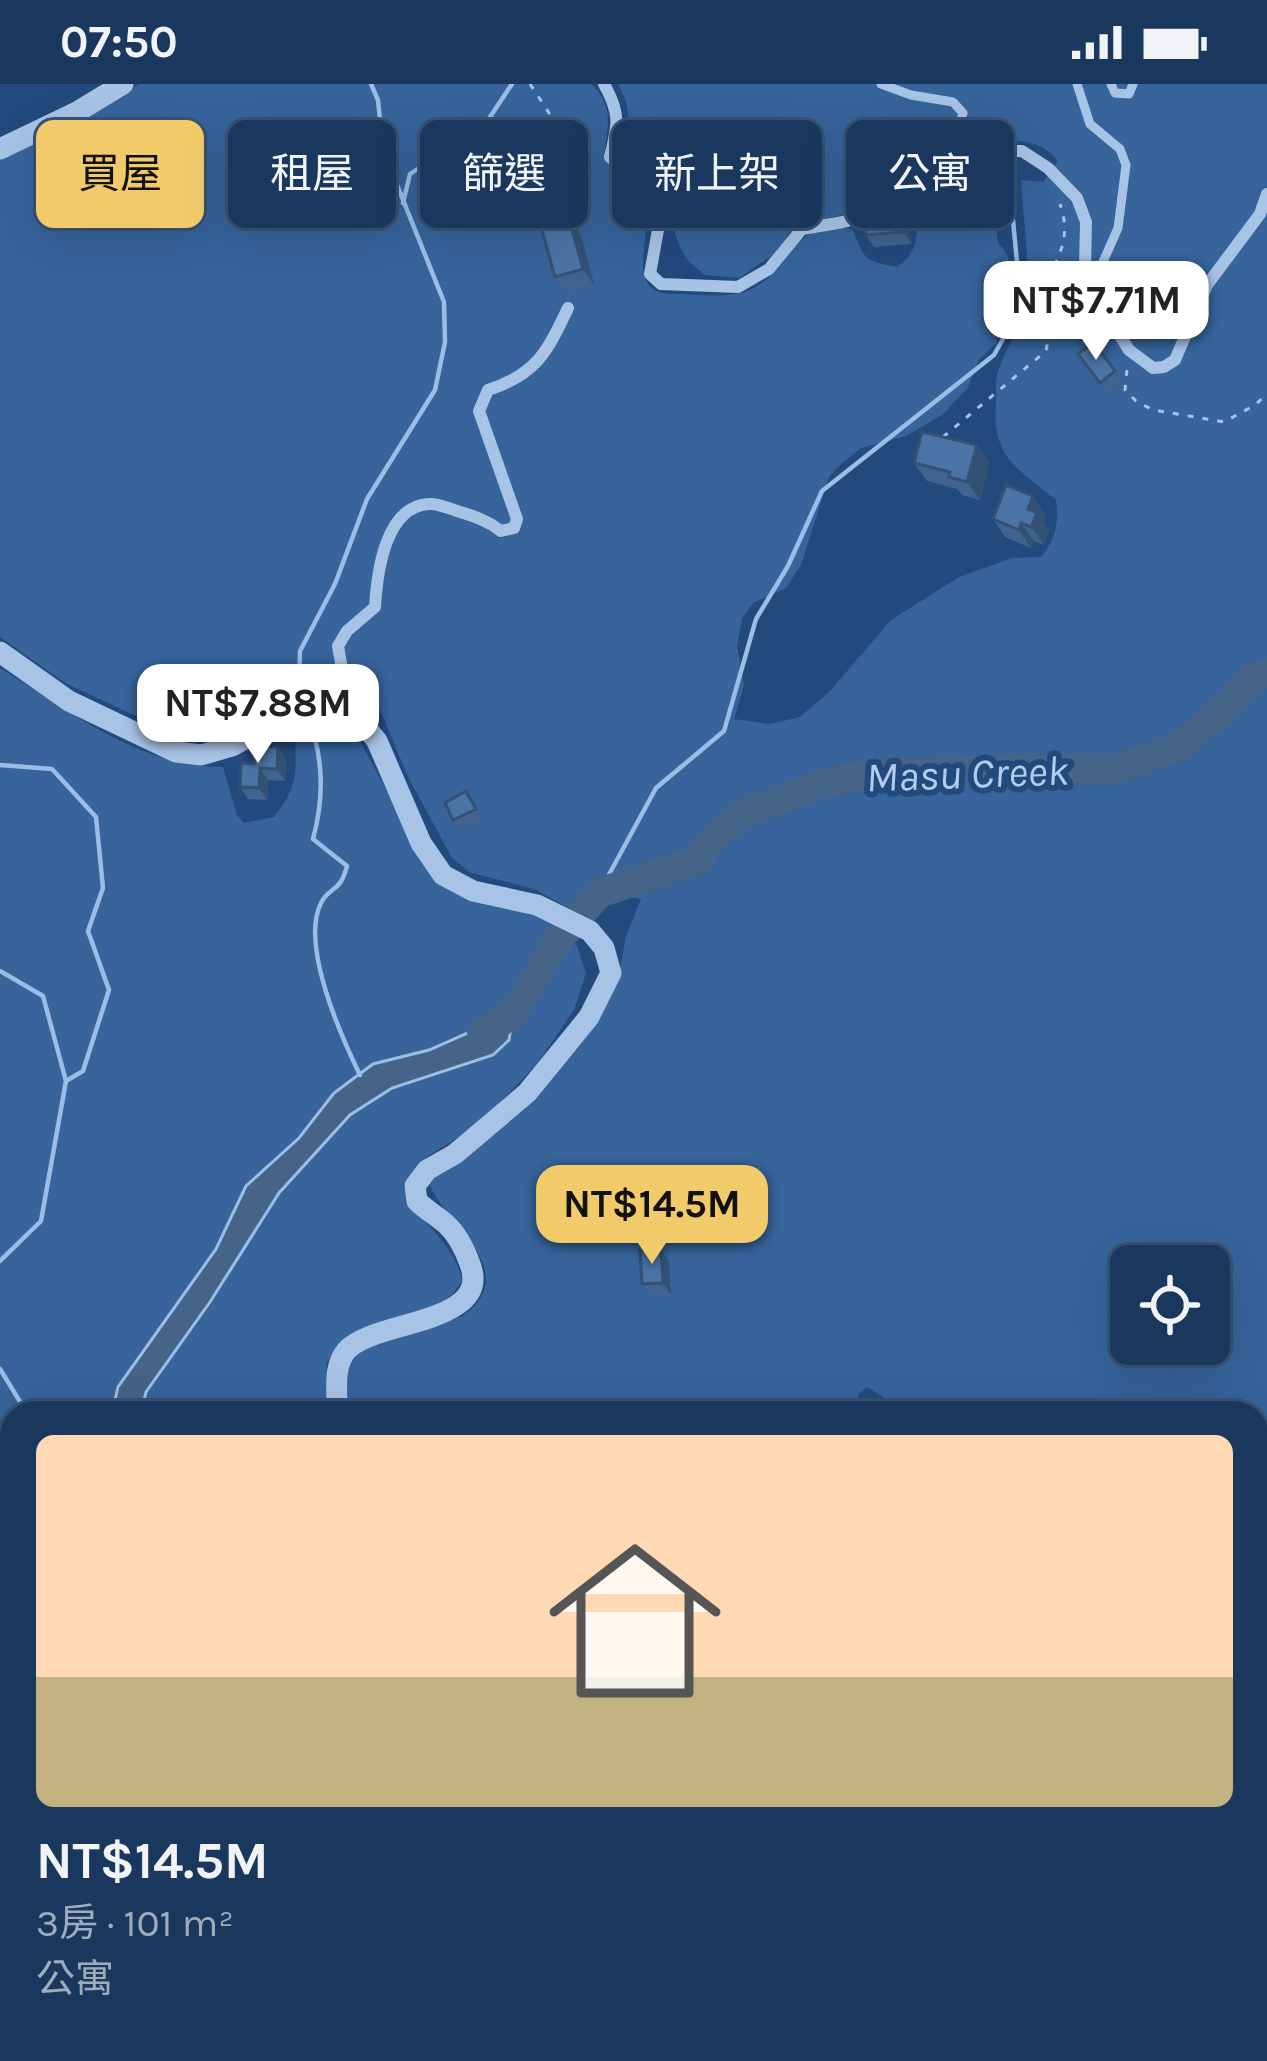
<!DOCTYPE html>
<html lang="zh-TW">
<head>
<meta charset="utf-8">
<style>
	:root { --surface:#1a385e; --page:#274367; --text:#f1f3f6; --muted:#9facbc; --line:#385273; --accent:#f1ca6a }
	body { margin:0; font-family:Karla,"Noto Sans TC",sans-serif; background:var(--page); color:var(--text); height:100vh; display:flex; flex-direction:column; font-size:45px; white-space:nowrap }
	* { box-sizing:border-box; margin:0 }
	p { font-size:39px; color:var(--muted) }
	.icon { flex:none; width:66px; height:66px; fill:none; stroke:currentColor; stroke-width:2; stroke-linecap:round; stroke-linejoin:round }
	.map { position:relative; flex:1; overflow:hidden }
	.sheet { position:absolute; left:0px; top:1317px; width:1269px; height:660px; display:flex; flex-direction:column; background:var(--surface); border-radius:36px 36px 0 0; box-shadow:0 12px 48px #0002,0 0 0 3px var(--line) }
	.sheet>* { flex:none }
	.top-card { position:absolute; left:36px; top:36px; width:1197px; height:108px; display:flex; gap:24px }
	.fabs { position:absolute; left:1110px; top:1161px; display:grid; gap:24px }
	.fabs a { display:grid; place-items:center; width:120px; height:120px; border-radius:18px; background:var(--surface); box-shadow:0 12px 48px #0002,0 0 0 3px var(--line); font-size:60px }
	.price { position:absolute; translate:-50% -102px; padding:0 27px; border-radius:24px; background:#fff; color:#222; font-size:39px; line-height:78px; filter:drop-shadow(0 3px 6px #0008) }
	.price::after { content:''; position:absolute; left:50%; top:72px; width:36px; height:27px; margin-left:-18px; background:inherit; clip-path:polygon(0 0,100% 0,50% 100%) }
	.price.selected { background:var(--accent); color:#111 }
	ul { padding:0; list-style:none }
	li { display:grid; align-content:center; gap:24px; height:636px; padding:0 36px }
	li+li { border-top:3px solid var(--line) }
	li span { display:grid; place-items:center; height:372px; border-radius:18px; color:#555 }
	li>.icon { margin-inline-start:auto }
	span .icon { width:216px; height:216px; fill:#fffc; stroke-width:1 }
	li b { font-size:51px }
	.pill { padding:0 42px; border-radius:18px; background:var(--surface); box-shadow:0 12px 48px #0002,0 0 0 3px var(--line); font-size:42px; line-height:108px }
	.pill.selected { background:var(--accent); color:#111 }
	.status { display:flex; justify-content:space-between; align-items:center; height:84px; padding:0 60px; background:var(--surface); direction:ltr }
	.status svg { height:33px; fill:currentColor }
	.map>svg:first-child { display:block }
</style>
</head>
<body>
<div class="status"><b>07:50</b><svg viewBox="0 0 49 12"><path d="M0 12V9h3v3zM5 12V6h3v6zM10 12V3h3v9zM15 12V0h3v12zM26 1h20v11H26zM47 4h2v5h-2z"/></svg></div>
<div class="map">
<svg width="1267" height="1977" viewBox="0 0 1267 1977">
	<rect width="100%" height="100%" fill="#234a7d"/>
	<g fill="#36649b" fill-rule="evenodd">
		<path d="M140,0H591C617,25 606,43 604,75C616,91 639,105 645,125C653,151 623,210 672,210C694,210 726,215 747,207C792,191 792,129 853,146C865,177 865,177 897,183C911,173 916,163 917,146L900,132L896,125L922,90L995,82L1002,93V102L995,139L998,158L1008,172L1010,198L1007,228L996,259L978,277L968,304L942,331L906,352L861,364L840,381L829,393L801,481L786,504L753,519L742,535L737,562L744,601L734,635L770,640L800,633L830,607L891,536L959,493L1012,474L1041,473C1056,454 1059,440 1056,416C1019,386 992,374 996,321C996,309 995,295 999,284C1008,261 1021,241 1025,216C1031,176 1023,136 1021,96L1043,98L1058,77C1029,37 953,67 911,73L895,100L869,120L849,129L795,142L773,171L739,194L705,191L689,178L681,165L675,150L673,114L639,71L632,55L626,17L618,0H1267V1977H252L241,1965H1257V1329H908L867,1303L858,1311L857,1329H346C353,1303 338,1291 360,1267L463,1232C526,1185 441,1140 428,1096L592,943L617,901L626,852L641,815C605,808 613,824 588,836L537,806L469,788L452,774L409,695L381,628L354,600H331L294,617C283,613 266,597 254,589L209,596L186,620L165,637L149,638L67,600L0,553V74ZM1131,1182H1209V1260H1131Z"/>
		<path d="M0,584C69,626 138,683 223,683L237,731L244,739L274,733C299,701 296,690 295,651L328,634L340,638L358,654L417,762L512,824L549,835L577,862L586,889L574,926L537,980L494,1025L454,1056L428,1072L403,1103C417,1138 456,1159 462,1197L451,1212L423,1228L339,1261L327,1279L326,1329H141L146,1308L210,1218L279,1109L350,1031L392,1004L493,971L486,940L429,966L373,980L334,1009L299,1054L246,1102L216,1165L118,1303L112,1329H12V1509L0,1519Z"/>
		<path d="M12,1545V1961L0,1933V1563L7,1549Z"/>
		<path d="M14,1965H217L226,1977H19Z"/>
	</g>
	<path fill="#466388" stroke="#9bbee7" stroke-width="3" d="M513,929L509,956L493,971L392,1004L350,1031L279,1109L210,1218L146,1308L141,1329H112L118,1303L216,1165L246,1102L299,1054L334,1009L373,980L429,966Z"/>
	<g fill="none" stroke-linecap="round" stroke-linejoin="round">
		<g stroke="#9bbee7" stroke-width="4.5">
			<path d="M403,119L410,90L486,39L512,0"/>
			<path d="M303,617L299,606L300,567L335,500L367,415L435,306L445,258L444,218L383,66L378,16L371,0"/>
			<path d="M307,628C323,671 325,711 313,755L347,782C340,810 329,802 321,819C300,861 341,952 360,991"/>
			<path d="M0,681L52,685L96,733L103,804L88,847L109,906L83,987L66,997L41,1137L0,1177"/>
			<path d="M599,809L656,704L724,647L756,535L788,482L822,407L994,271L1013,237L1019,199L1009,94"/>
			<path d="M0,887L43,912L66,997"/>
			<path d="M0,1285L27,1329"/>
			<path d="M0,1461L12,1448"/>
		</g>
		<path stroke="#466388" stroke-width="30" d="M482,950L513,929L558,856L599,809L700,775L710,757L741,731L820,700L872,690L1060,684L1116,685L1177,663L1221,628L1254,593L1267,589"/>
		<g stroke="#a7c3e6" stroke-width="3" stroke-dasharray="6 9" stroke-linecap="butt">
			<path d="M530,0L553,35L586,63V75L539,97L565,130"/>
			<path d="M1127,286L1125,306L1136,317L1153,326L1224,338L1255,321L1267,310"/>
			<path d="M943,353L1046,267L1050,245L1040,210C1056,177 1073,156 1060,120"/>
		</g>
		<g stroke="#a7c3e6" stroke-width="9">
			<path d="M881,0L911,11L953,18L963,29L959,43L895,64L888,80L882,119"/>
			<path d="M1077,0L1090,40L1120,65L1126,81L1118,144L1091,205"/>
			<path d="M1111,0L1115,9L1129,10L1133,0"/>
		</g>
		<g stroke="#a7c3e6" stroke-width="12">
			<path d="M604,0C621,30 618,41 610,73L645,104L662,124L650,190L661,200L738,203L769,185L802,145C861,135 882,136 913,80L945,78L994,67H1022L1048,84L1077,114L1086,138L1085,183L1091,205L1129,266L1153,284L1164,283L1175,276L1207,201L1260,130L1267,110"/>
			<path d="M343,615V591L338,562L347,547L375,523C377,489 385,422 429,420C437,419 448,424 457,427C473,432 487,436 501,447L514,444L517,435L479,327L488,306C537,290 547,268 568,224"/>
		</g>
		<g stroke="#a7c3e6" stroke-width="21">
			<path d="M0,65L77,28L123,0"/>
			<path d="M0,568L69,617L176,668L201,671L232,662L308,621L343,615L377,657L421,759L443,791L473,807L537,821L590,847L604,864L611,889L589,933L527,1009L455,1070L427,1086L415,1102L417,1117C426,1126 437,1132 446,1140C458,1151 465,1166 470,1180C493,1241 374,1236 347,1266C332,1283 338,1308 337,1329"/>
			<path d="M226,1965L236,1977"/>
		</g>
	</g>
	<g fill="#40648f">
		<path d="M899,130L907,142L912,160L874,163L866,151Z"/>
		<path d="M580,149L595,203L568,211L555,193Z"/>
		<path d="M1093,258L1123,299L1109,311L1078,270Z"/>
		<path d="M977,361L989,379L980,416L962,411L957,405L927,397L914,379Z"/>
		<path d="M1046,430L1043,437L1049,447L1044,461L1034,457L1031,464L1005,453L993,435Z"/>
		<path d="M216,602L237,635L215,648L206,636Z"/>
		<path d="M286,675L285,697L268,696L267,716L248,715L240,703L254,680Z"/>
		<path d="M475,719L484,737L462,748L453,736Z"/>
		<path d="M661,1166L669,1178L671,1211L651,1212L642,1200Z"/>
	</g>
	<g fill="#345174">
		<path d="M899,130L907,142L912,160L903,148Z"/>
		<path d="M568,131L580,149L595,203L583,185Z"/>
		<path d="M977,361L989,379L980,416L967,398Z"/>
		<path d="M1033,412L1046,430L1043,437L1049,447L1044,461L1031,443L1028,425Z"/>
		<path d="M1021,439L1034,457L1031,464L1019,446Z"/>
		<path d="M278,663L286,675L285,697L277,685Z"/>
		<path d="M260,684L268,696L267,716L259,704Z"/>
		<path d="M661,1166L669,1178L671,1211L663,1199Z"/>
	</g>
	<g fill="#4b74a6" stroke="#345174" stroke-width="3">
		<path d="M899,130L903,148L866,151L863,131Z"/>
		<path d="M568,131L583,185L555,193L540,139Z"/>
		<path d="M1093,258L1115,287L1100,299L1078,270Z"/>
		<path d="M922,348L977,361L967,398L949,393L950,388L914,379Z"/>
		<path d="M1006,401L1033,412L1028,425L1037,429L1031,443L1021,439L1019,446L993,435Z"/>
		<path d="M208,590L228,623L206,636L186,603Z"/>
		<path d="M255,662L278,663L277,685L260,684L259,704L240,703L241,679L254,680Z"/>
		<path d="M466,707L476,725L453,736L445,719Z"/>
		<path d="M661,1166L663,1199L642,1200L640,1167Z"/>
		<path d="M521,1318L545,1327V1329H517Z"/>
	</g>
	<g text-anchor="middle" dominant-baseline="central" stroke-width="12" stroke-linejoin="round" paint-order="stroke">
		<g font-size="42" font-style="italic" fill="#b2cdee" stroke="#234a7d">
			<text transform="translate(967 690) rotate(-2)">Masu Creek</text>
		</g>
	</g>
</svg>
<div class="fabs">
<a><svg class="icon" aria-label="locate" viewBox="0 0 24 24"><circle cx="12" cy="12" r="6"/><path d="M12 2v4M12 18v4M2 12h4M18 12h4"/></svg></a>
</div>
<b class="price" style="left:1096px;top:279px">NT$7.71M</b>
<b class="price" style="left:258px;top:682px">NT$7.88M</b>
<b class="price selected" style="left:652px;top:1183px">NT$14.5M</b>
<div class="top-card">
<a class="pill selected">買屋</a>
<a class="pill">租屋</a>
<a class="pill">篩選</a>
<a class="pill">新上架</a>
<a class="pill">公寓</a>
</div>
<section class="sheet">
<ul>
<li><span style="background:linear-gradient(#ffd9b3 65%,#c2b280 0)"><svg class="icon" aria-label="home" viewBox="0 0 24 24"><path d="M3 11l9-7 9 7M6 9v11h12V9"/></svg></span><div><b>NT$14.5M</b><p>3房 · 101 m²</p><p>公寓</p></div></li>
</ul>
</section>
</div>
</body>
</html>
